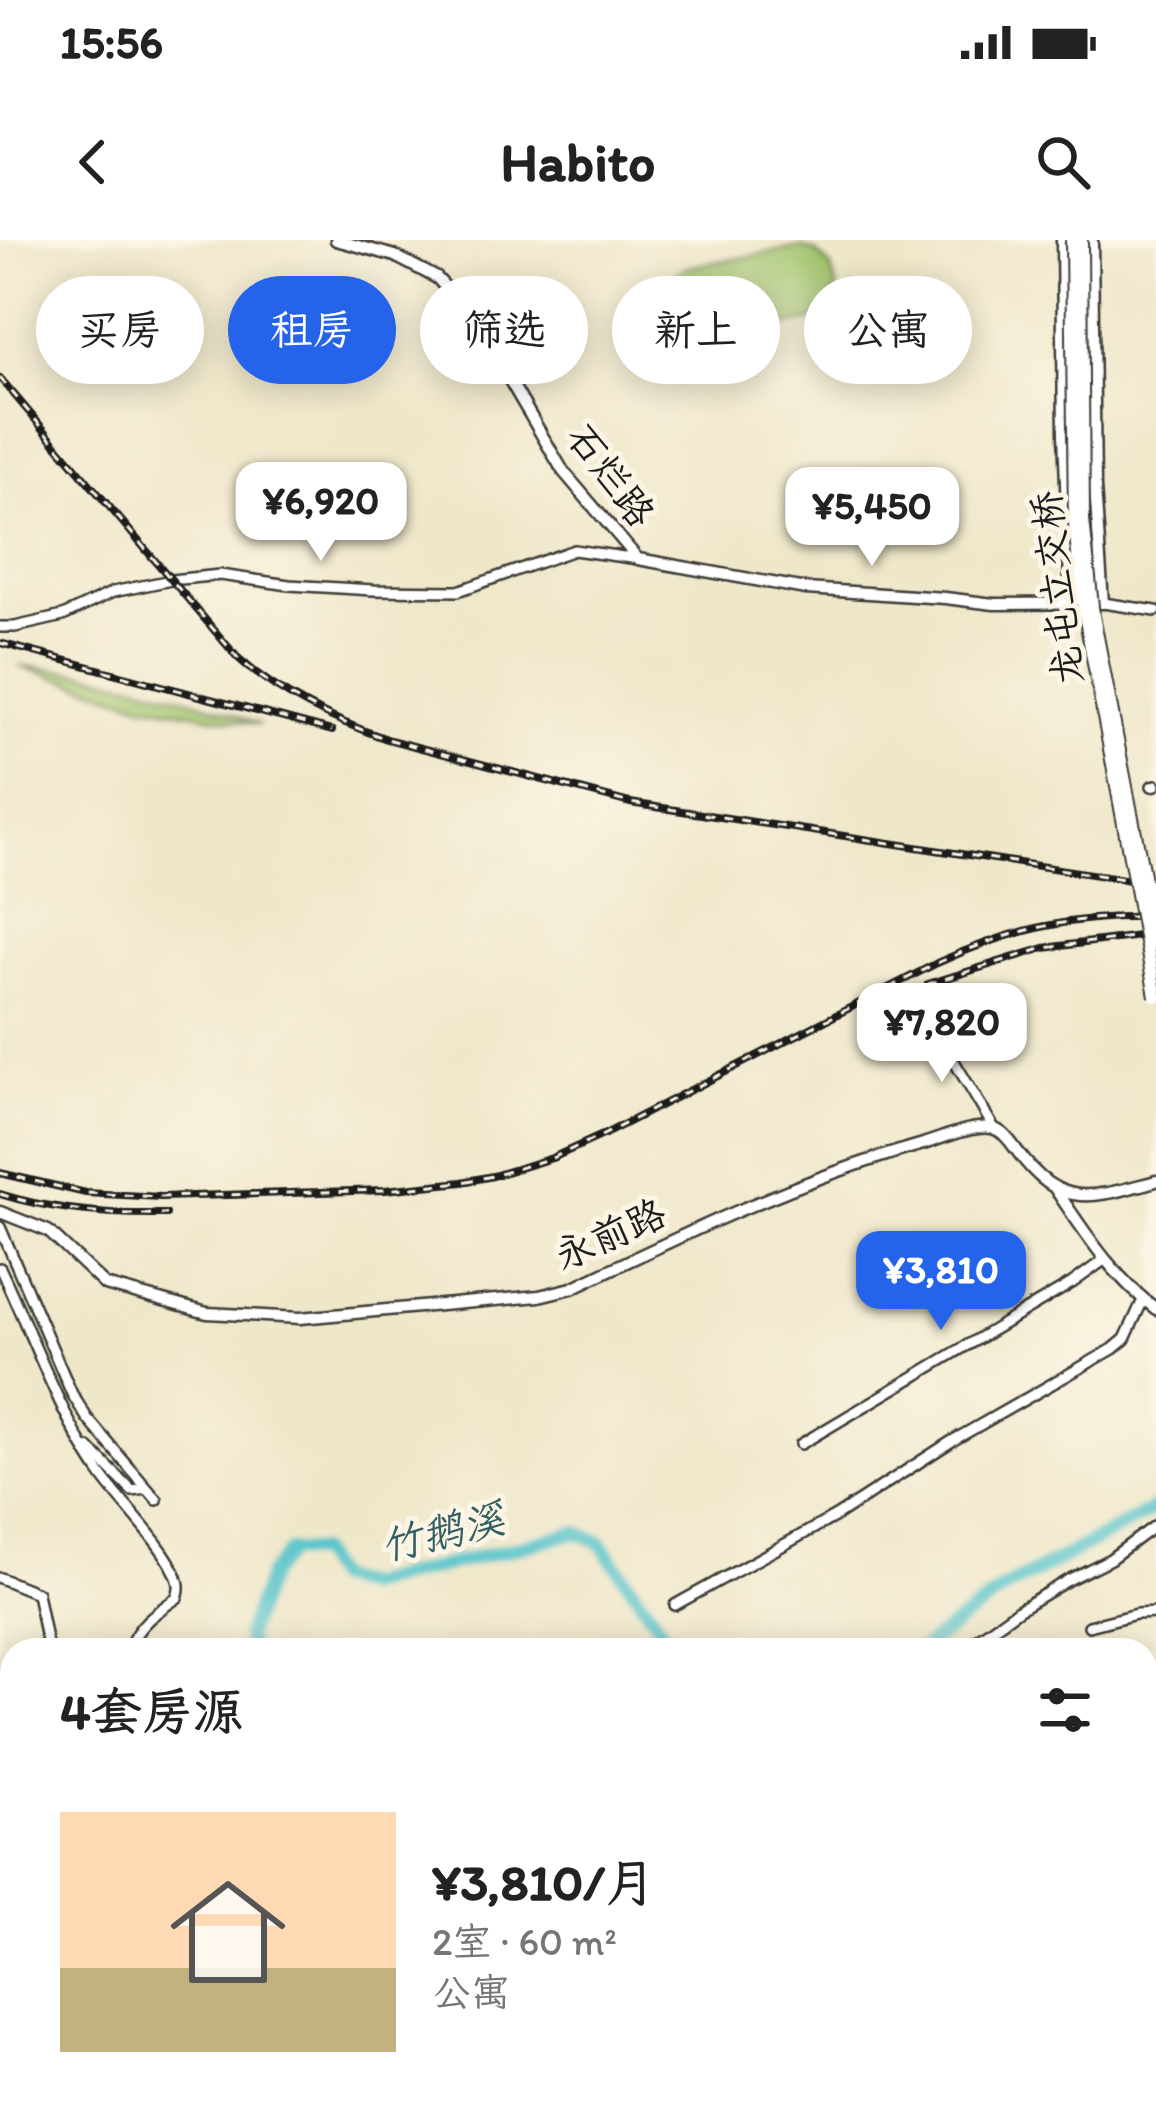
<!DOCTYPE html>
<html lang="zh">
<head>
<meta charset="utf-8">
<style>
	:root { --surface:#fff; --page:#f6f6f6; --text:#222; --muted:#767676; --accent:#2563eb }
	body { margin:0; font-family:Itim,"LXGW WenKai TC",sans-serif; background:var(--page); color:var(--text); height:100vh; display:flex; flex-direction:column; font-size:45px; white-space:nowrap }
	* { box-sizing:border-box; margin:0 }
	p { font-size:39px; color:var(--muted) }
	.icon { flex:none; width:66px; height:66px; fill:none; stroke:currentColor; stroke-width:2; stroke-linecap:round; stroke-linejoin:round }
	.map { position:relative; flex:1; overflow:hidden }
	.sheet { position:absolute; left:0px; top:1398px; width:1158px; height:468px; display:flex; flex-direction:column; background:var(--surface); border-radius:36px 36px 0 0; box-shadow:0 6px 30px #0003 }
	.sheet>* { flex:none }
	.hud { position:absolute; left:36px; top:36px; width:1086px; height:108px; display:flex; gap:24px }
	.price { position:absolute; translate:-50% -102px; padding:0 27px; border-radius:24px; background:#fff; color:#222; font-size:39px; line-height:78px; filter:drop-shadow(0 3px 6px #0008) }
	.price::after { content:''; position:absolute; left:50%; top:72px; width:36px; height:27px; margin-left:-18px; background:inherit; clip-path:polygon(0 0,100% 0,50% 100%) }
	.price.current { background:var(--accent); color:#fff }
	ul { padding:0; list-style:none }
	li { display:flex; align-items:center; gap:36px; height:300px; padding:0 60px }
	li span { display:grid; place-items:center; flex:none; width:336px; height:240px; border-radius:0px; color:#555 }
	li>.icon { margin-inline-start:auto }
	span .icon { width:144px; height:144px; fill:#fffc; stroke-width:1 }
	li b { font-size:51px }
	h2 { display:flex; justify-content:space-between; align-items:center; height:144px; padding:0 60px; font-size:51px }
	.pill { padding:0 42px; border-radius:54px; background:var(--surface); box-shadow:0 6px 30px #0003; font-size:42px; line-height:108px }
	.pill.current { background:var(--accent); color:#fff }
	.status { display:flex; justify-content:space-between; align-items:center; height:84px; padding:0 60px; background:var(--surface); direction:ltr }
	.status svg { height:33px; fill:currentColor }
	header { display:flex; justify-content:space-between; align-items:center; height:156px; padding:0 60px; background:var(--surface); font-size:54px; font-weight:800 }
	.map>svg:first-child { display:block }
</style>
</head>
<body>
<div class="status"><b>15:56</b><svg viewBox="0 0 49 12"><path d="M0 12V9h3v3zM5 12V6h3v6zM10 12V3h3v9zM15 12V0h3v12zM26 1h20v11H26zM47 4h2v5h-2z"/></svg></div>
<header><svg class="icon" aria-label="back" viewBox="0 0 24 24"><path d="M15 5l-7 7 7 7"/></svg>Habito<svg class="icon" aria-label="search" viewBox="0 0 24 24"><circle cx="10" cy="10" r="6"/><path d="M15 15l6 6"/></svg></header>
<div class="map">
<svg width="1156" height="1866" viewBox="0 0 1156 1866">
	<rect width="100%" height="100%" fill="#fcf5e5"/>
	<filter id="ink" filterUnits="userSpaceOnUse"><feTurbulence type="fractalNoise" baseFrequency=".00833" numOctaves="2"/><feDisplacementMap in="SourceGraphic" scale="24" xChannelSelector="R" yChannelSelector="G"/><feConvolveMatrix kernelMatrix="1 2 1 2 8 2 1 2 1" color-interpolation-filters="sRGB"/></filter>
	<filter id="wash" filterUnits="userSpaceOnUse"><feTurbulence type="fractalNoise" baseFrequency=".004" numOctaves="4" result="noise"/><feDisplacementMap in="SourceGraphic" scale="48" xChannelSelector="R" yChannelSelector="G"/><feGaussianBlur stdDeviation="2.7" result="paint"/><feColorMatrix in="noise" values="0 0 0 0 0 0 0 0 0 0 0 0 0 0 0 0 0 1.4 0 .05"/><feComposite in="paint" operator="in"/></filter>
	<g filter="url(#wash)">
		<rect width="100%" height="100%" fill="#efe7c9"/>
		<g fill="#9fc26b" stroke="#5e6f44" stroke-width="3">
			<path d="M801,7L817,13L830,26L837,48L830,65L811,81L695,102L674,96L657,56L670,38L688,27Z"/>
			<path d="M19,426C102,432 183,452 260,485L142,464Z"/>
			<path d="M1156,1595V1720L1146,1716V1603Z"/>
		</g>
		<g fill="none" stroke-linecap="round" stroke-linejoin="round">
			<g stroke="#56c4cb" stroke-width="14">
				<path d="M248,1410L247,1394L269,1334L290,1311L318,1312L334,1339L365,1346L576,1292L600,1302L676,1410"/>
				<path d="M920,1410L1004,1349L1156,1268"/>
				<path d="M0,1561L12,1569"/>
			</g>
		</g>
	</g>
	<g filter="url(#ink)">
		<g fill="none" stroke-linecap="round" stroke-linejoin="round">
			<defs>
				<g id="minor">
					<path d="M1103,363L1156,371"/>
					<path d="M0,387H15L63,376L113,352L171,340L220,335L289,345L373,350L458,351L574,310L638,319"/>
					<path d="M1152,546L1156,545"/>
					<path d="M929,779L994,888"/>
					<path d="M0,987L72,1154L87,1178L157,1260"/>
					<path d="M0,1028C31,1092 61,1179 102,1236C121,1263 169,1310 178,1340C180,1347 179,1351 177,1358C155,1373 138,1384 128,1410"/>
					<path d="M801,1204L1072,1043L1104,1020"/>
					<path d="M89,1208L132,1251L147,1249"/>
					<path d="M0,1338L37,1353L48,1410"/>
					<path d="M675,1365L836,1276L952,1201L1113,1109L1125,1099L1143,1060"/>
					<path d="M1089,1386L1136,1374L1156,1373"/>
					<path d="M962,1410L1018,1370L1068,1340L1110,1319L1156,1285"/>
					<path d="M384,1854L397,1866"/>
				</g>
				<g id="tertiary">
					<path d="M336,0L395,16L437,38L473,78L563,231L638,319L806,349L945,358L994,364L1103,363L1095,247L1092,0"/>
					<path d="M1062,0L1064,195L1071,363"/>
					<path d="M1056,950C1086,994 1113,1037 1156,1069"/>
					<path d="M0,972L48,991L105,1045L207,1073L300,1078L539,1056L572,1048C686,993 799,939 920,905C941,899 970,885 992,888C1004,891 1011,903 1018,912C1062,972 1094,957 1156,941"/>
					<path d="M462,1866L473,1854"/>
				</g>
			</defs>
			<use href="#minor" stroke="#3c3a36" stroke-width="14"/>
			<use href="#tertiary" stroke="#3c3a36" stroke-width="15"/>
			<use href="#minor" stroke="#fff" stroke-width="9"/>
			<use href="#tertiary" stroke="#fff" stroke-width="10"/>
			<defs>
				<g id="rail">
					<path d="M0,138L237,417C280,456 333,480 387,499L630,563L1156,644"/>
					<path d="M0,403L332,491"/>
					<path d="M928,744L1044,708L1156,694"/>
					<path d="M0,933L86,953L161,957L385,950L462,942L493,936L552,918L605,894L937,723C1011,689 1074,675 1156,677"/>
					<path d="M0,954C54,971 109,975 166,974"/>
				</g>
			</defs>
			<use href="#rail" stroke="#1c1c1c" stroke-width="8"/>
			<use href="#rail" stroke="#fcf5e5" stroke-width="3" stroke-dasharray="9" stroke-linecap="butt"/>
			<defs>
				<g id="secondary-bridge">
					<path d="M1072,0L1075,286L1083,364L1156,756"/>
					<path d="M1081,0L1083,280L1093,376L1156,702"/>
				</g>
			</defs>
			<use href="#secondary-bridge" stroke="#3c3a36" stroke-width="16" stroke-linecap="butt"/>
			<use href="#secondary-bridge" stroke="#fff" stroke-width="12"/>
		</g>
	</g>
	<g text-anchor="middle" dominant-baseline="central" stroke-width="10" stroke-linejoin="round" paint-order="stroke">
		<g font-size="39" fill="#1c1c1c" stroke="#fcf5e5">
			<text transform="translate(611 235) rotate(53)">石烂路</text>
			<text transform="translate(1057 348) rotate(-97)">龙屯立交桥</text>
			<text transform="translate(610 994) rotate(-24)">永前路</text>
		</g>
		<g font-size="42" font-style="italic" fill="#335f62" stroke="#fcf5e5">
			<text transform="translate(442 1292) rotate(-14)">竹鹅溪</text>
		</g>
	</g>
</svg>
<b class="price" style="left:321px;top:324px">¥6,920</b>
<b class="price" style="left:872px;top:329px">¥5,450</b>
<b class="price" style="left:942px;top:845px">¥7,820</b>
<b class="price current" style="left:941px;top:1093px">¥3,810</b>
<div class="hud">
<a class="pill">买房</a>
<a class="pill current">租房</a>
<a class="pill">筛选</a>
<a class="pill">新上</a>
<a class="pill">公寓</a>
</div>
<section class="sheet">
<h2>4套房源<svg class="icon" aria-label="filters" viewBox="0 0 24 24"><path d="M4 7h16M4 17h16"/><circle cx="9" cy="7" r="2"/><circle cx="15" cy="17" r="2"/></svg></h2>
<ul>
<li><span style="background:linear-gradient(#ffd9b3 65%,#c2b280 0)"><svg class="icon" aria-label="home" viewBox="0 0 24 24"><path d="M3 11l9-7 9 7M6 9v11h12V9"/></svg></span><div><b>¥3,810/月</b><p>2室 · 60 m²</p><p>公寓</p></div></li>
</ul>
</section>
</div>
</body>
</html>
